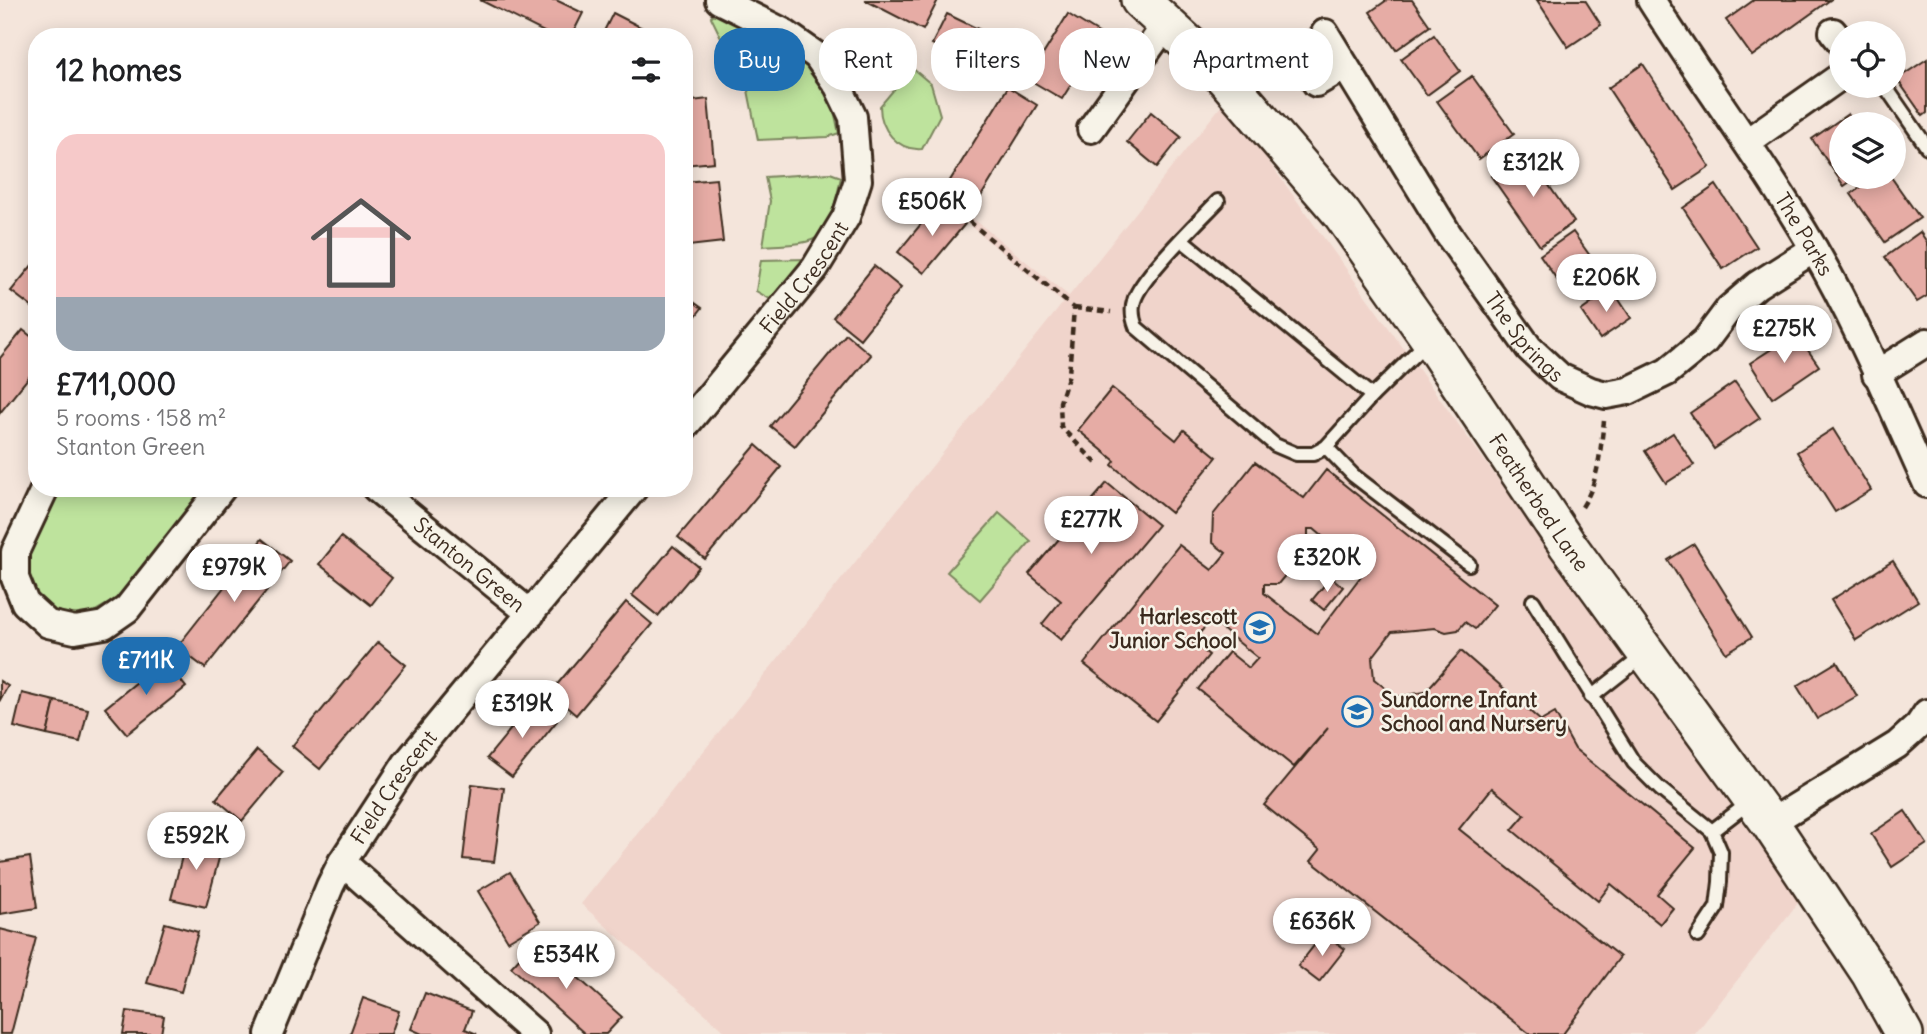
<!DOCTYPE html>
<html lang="en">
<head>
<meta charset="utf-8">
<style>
	:root { --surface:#fff; --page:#f6f6f6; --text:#202124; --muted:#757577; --accent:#1f6fb2 }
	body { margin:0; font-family:Delius,sans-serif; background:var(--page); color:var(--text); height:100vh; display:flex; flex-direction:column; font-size:26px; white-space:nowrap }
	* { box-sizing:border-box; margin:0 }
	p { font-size:23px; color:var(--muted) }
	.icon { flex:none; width:38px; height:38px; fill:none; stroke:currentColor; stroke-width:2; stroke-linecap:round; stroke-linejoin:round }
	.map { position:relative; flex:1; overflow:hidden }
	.panel { position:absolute; left:28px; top:28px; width:665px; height:469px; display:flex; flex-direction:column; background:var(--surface); border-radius:28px; box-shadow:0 4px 18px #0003 }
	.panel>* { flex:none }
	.guide { position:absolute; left:714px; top:28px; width:665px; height:63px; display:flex; gap:14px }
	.fabs { position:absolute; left:1829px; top:21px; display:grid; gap:14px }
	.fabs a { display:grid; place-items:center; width:77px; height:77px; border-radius:50%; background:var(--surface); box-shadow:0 4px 18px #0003; font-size:35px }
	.price { position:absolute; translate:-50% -60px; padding:0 16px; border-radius:24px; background:#fff; color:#222; font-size:23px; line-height:46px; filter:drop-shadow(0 2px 4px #0008) }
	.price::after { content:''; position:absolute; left:50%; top:42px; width:21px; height:16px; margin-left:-10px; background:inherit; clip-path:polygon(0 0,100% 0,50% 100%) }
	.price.on { background:var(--accent); color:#fff }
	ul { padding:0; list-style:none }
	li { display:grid; align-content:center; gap:14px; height:371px; padding:0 28px }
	li span { display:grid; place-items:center; height:217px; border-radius:21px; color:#555 }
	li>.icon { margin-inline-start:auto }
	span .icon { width:126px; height:126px; fill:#fffc; stroke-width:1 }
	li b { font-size:30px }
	h2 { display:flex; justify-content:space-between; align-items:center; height:84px; padding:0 28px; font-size:30px }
	.pill { padding:0 24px; border-radius:28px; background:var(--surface); box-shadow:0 4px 18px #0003; font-size:24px; line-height:63px }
	.pill.on { background:var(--accent); color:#fff }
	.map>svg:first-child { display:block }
</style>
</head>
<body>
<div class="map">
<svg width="1927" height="1034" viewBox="0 0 1927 1034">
	<rect width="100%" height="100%" fill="#f4e5db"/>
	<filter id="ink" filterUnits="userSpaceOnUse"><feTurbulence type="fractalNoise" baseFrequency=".0143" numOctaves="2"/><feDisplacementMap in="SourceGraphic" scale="14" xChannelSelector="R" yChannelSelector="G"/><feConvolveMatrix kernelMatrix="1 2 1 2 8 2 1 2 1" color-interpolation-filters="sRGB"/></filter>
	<g filter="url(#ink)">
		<path fill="#f0d4cb" d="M1225,101L1801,899L1695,1034H728L581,904L1063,303L934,196L938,190L1069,296Z"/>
		<g fill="#bee39d" stroke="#7c865e" stroke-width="2">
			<path d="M716,11L755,34L732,60L711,17Z"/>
			<path d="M780,48C800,51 821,82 830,100C835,109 836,122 839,133L828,137L758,140L748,90L742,76Z"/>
			<path d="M912,68L931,84L940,115L922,149C897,151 880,129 880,106Z"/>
			<path d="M830,173L841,177C838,193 830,234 812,240C798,246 778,244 763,246L770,201L765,177Z"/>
			<path d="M806,259L770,299L756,291L761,260Z"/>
			<path d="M58,488H204L119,597L85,617H56L36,602L26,577L29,550Z"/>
			<path d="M999,513L1031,541L980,600L947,572Z"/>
		</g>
		<g fill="#e6aca5" stroke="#3b2a1e" stroke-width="2" fill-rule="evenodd">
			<path d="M480,0H556L583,13L571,37H554Z"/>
			<path d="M865,0H938L923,30Z"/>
			<path d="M1387,0H1412L1430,26L1396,50L1370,12Z"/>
			<path d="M1537,0H1585L1601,25L1568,47Z"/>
			<path d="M1754,0H1830L1752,56L1726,20Z"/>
			<path d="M613,13L660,37H601Z"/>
			<path d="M947,14L1005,42L989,73L932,44Z"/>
			<path d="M1068,14L1102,35L1062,99L1028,79Z"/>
			<path d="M1434,35L1460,71L1427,95L1401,59Z"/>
			<path d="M1927,59V113L1923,116L1897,79Z"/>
			<path d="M1643,64L1710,167L1675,190L1608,88Z"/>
			<path d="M1472,76L1514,134L1479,159L1437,101Z"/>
			<path d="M1008,87L1037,105L975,206L946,187Z"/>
			<path d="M708,99L714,162L684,165V102Z"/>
			<path d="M1151,112L1181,137L1157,167L1127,142Z"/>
			<path d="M1848,114L1855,124H1841V177H1857L1844,186L1812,139Z"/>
			<path d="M1526,152L1574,222L1540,246L1491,176Z"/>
			<path d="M1876,177H1891L1920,218L1885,242L1851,194Z"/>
			<path d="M716,179L723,242L689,246L684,182Z"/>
			<path d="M1716,185L1757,247L1723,269L1683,208Z"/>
			<path d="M939,202L965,224L924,273L898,252Z"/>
			<path d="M1573,232L1593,260L1560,284L1540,255Z"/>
			<path d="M1920,232L1927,242V296L1917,302L1885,257Z"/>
			<path d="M37,259V311L11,291Z"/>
			<path d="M874,266L901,288L860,339L833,317Z"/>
			<path d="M1612,289L1631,318L1600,339L1581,311Z"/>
			<path d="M684,295L702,308L684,331Z"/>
			<path d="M23,330L37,341V367L0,413V358Z"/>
			<path d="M1796,333L1819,366L1772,398L1750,363Z"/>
			<path d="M846,334L871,355L795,446L770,426Z"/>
			<path d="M1735,382L1760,418L1714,449L1690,413Z"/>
			<path d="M1112,388L1176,440L1184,430L1217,457L1171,513L1112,465L1115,461L1078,430Z"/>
			<path d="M1833,429L1871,490L1835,512L1797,452Z"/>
			<path d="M1673,433L1694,465L1666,483L1645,451Z"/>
			<path d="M756,445L781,467L705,559L678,537Z"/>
			<path d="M1255,462L1304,498L1326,470L1495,605L1475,629L1465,622L1458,630L1446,632L1435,628L1392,632L1372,658L1374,679L1396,697L1425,692L1461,651L1541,721L1555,713L1575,749L1695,848L1657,894L1673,908L1660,924L1611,884L1598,901L1512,830L1525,815L1492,788L1459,829L1620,957L1563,1034H1530L1311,861L1320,850L1264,805L1328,728L1294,767L1198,689L1229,652L1249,668L1258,658L1211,620L1192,642L1209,655L1156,721L1084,664L1179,545L1212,570L1226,553L1212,542L1213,515ZM1308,529H1314L1364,572L1317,634L1264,593V584H1278L1308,548Z"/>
			<path d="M1107,483L1158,525L1061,640L1042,624L1061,601L1029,574Z"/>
			<path d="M341,537L392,578L371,605L319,564Z"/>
			<path d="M262,539L290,561L205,668L177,647Z"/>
			<path d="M1694,544L1752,637L1726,653L1668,560Z"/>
			<path d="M673,546L699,567L658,616L632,595Z"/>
			<path d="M1893,561L1918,601L1856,640L1831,600Z"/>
			<path d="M1331,577L1343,587L1324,610L1312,600Z"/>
			<path d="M626,602L652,624L576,715L550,693Z"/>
			<path d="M378,642L406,665L320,769L292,746Z"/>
			<path d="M164,660L186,687L127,734L105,708Z"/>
			<path d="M1837,662L1857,696L1817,719L1797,686Z"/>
			<path d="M0,681L8,686L0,700Z"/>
			<path d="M22,693L55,701L47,735L14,727Z"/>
			<path d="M55,701L88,709L80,742L47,735Z"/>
			<path d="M533,702L557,721L512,777L487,758Z"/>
			<path d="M257,750L283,772L242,821L216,799Z"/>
			<path d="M472,784L504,788L494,862L463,859Z"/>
			<path d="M1905,811L1927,844L1892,867L1871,834Z"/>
			<path d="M187,837L222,847L206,907L171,899Z"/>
			<path d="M30,857L37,908L0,914V862Z"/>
			<path d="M510,872L540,922L508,941L478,891Z"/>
			<path d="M165,923L198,932L181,992L147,983Z"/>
			<path d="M0,929L36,938L11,1034H0Z"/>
			<path d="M1324,933L1345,949L1319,982L1298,966Z"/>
			<path d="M536,940L622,1017L606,1034H585L511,967Z"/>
			<path d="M425,993L472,1011L465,1029L477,1034H422L411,1029Z"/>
			<path d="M363,998L399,1011L391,1034H350Z"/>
			<path d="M127,1011L164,1016L161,1034H123Z"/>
		</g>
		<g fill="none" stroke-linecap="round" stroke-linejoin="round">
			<defs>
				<g id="lane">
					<path d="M1885,86L1927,147"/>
					<path d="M1218,201C1199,221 1140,278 1134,301C1131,310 1133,319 1136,327L1275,445L1296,454H1313L1326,447L1372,396L1427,342"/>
					<path d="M1182,240L1372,396"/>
					<path d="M1326,447L1353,475L1469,564"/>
					<path d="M1533,601L1634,763L1660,789L1712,831L1721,852L1720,882L1717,907L1698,936"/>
					<path d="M1591,697L1643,656"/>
					<path d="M1712,831L1751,801"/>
				</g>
				<g id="street">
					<path id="s1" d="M1651,0C1704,84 1764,163 1814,249C1858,324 1891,405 1927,484"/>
					<path d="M1833,32L1841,42"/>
					<path id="s2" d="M1325,33L1448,234L1529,348L1560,377L1591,391L1606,395L1628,391L1667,372L1705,341L1729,309L1757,285L1814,249"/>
					<path d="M1316,83L1345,66"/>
					<path d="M1091,129L1167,23"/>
					<path d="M1747,142L1841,76"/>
					<path d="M1876,374L1927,342"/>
					<path id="s3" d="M684,427L815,268L846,217L858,180L853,117L838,86L817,56L783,32L719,0"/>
					<path d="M45,488L15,552V578L25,603L48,624L75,630L104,625L127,609L222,488"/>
					<path id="s4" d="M376,488L531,614"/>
					<path d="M1770,823L1897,745L1919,725L1927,713"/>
					<path d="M342,862L535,1034"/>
					<path id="s5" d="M269,1034L330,886L342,862L406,764L634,488"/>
				</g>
				<g id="secondary">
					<path id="s6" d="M1140,0L1224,77L1342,214L1430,339L1567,544L1770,823L1870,973L1904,1034"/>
				</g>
			</defs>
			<use href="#lane" stroke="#3b2a1e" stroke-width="18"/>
			<use href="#street" stroke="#3b2a1e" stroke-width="32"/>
			<use href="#secondary" stroke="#3b2a1e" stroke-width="42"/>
			<g stroke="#3b2a1e" stroke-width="4.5" stroke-dasharray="7 5" stroke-linecap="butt">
				<path d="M910,181L936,194L1074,308L1069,374L1060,402L1061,427L1099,466"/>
				<path d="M1074,308L1111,312"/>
				<path d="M1582,507C1599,481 1600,451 1604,421"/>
			</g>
			<use href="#lane" stroke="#f7f3e8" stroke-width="12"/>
			<use href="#street" stroke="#f7f3e8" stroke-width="26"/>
			<use href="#secondary" stroke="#f7f3e8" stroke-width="37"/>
		</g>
	</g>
	<defs>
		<symbol id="school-ring" viewBox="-11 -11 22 22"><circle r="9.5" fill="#f7f3e8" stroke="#1f6fb2" stroke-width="1.5"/><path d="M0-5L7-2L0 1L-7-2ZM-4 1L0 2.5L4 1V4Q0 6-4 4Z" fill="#1f6fb2"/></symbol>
	</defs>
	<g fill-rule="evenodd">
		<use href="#school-ring" x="1242" y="610" width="35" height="35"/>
		<use href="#school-ring" x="1340" y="694" width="35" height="35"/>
	</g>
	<g text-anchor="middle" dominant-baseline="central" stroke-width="5" stroke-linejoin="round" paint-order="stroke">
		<g font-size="21" fill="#3b2a1e" stroke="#f7f3e8">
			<text stroke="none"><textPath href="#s1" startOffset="280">The Parks</textPath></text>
			<text stroke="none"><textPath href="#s3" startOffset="192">Field Crescent</textPath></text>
			<text stroke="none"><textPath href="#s2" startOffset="364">The Springs</textPath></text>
			<text stroke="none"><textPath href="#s6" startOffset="644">Featherbed Lane</textPath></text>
			<text stroke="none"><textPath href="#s4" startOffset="121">Stanton Green</textPath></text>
			<text stroke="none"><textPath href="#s5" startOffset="278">Field Crescent</textPath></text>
		</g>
		<g font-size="21" font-weight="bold" fill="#3b2a1e" stroke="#f7f3e8" text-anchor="end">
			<text x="1237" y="616">Harlescott<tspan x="1237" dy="24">Junior School</tspan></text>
			<text x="1381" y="699" text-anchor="start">Sundorne Infant<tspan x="1381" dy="24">School and Nursery</tspan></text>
		</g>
	</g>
</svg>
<div class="fabs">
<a><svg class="icon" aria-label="locate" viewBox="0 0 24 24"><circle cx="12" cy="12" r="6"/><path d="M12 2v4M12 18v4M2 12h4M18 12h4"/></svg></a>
<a><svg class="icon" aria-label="layers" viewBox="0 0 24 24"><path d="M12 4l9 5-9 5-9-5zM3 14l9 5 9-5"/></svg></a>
</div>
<b class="price" style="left:1533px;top:199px">£312K</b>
<b class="price" style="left:932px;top:238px">£506K</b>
<b class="price" style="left:1606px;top:314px">£206K</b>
<b class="price" style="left:1784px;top:365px">£275K</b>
<b class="price" style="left:1091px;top:556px">£277K</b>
<b class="price" style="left:1327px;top:594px">£320K</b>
<b class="price" style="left:234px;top:604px">£979K</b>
<b class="price on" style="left:146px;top:697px">£711K</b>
<b class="price" style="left:522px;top:740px">£319K</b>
<b class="price" style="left:196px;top:872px">£592K</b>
<b class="price" style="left:1322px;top:958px">£636K</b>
<b class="price" style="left:566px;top:991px">£534K</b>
<div class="guide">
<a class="pill on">Buy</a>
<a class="pill">Rent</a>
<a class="pill">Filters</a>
<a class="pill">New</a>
<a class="pill">Apartment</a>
</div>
<section class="panel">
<h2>12 homes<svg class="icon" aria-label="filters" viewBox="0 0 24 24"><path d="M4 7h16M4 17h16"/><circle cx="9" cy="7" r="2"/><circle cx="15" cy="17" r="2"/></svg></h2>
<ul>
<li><span style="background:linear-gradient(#f6c9c9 75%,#9aa5b1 0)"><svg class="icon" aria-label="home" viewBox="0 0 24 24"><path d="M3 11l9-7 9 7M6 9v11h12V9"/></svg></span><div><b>£711,000</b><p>5 rooms · 158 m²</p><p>Stanton Green</p></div></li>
</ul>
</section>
</div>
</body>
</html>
